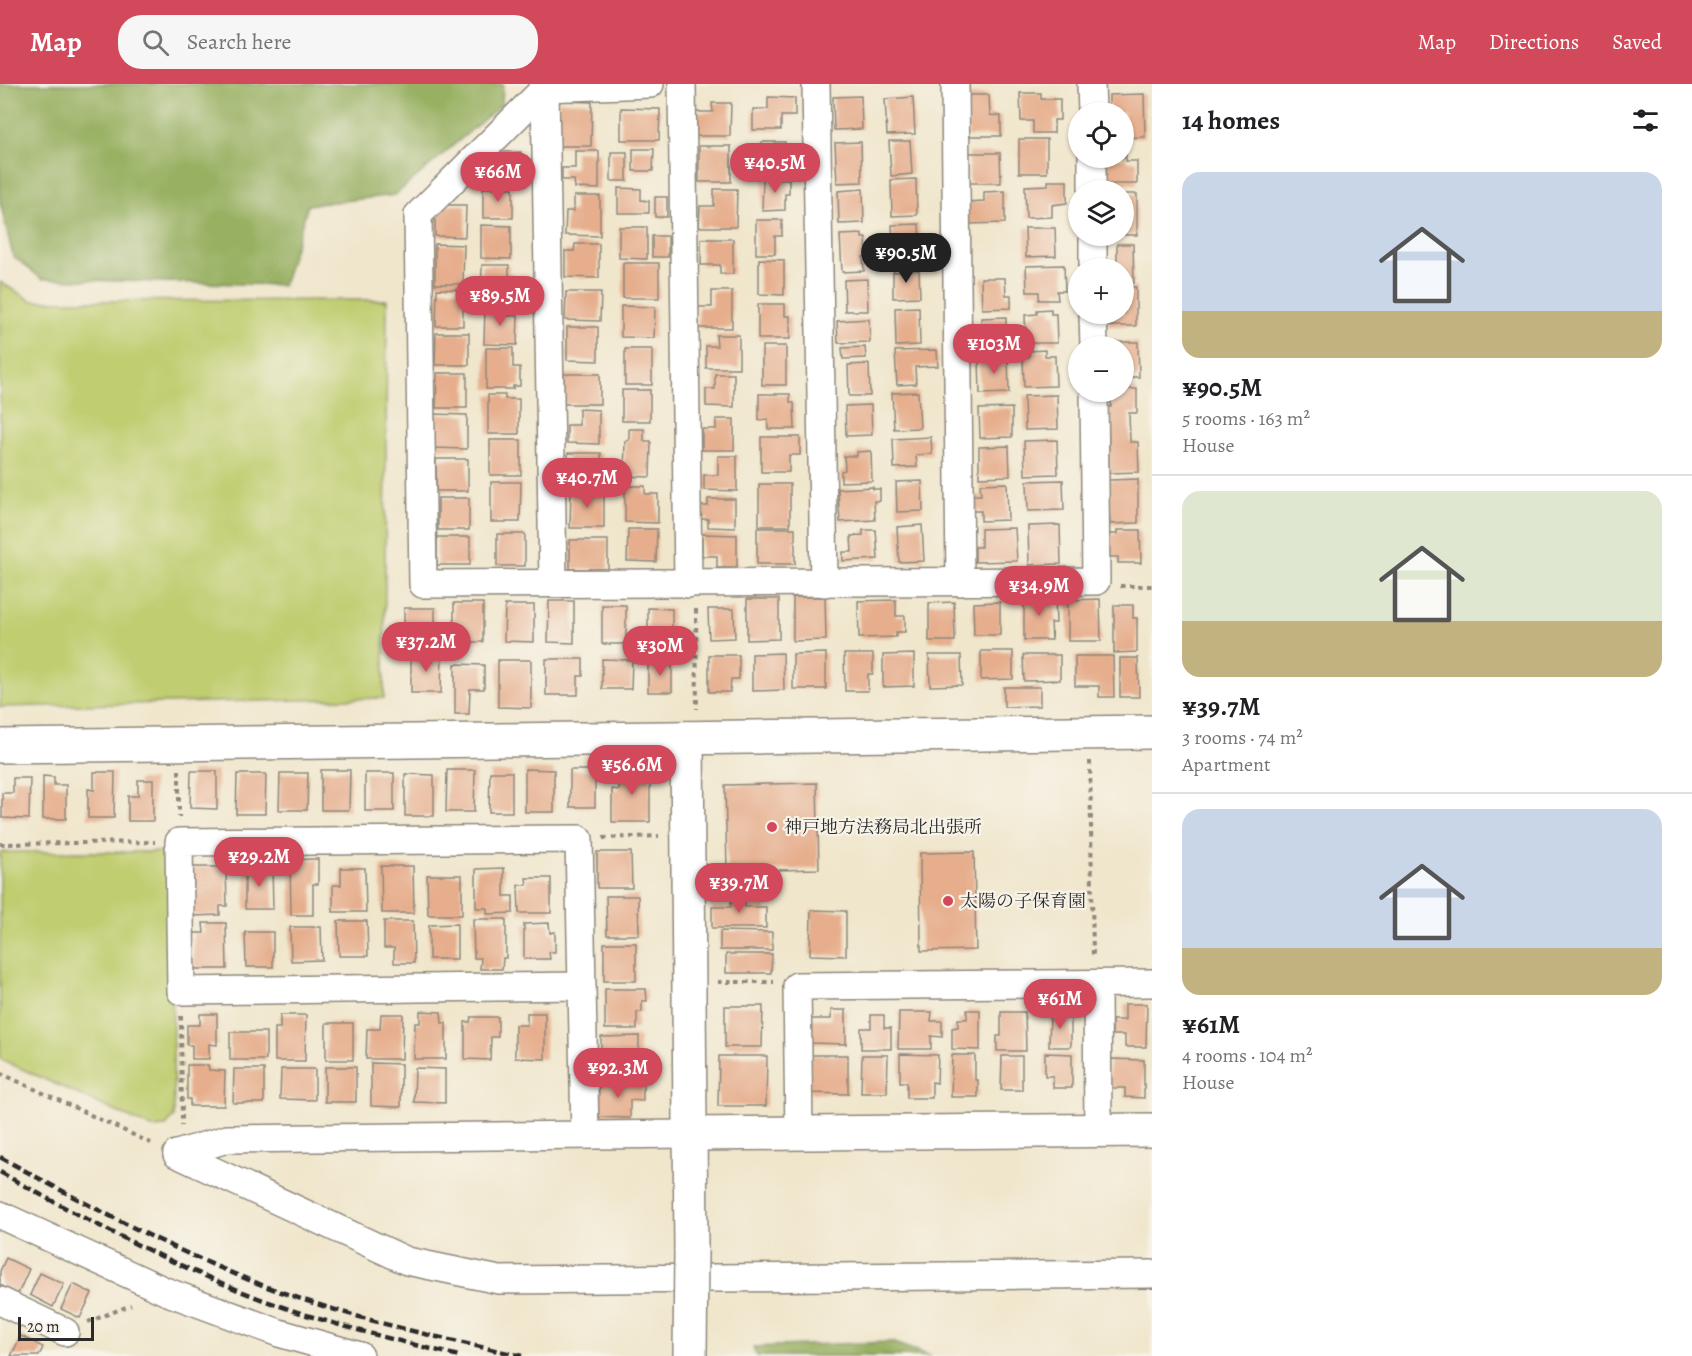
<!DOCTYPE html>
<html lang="en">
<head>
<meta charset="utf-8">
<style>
	:root { --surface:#fff; --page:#f6f6f6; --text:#202124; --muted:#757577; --line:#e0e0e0; --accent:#d1495b }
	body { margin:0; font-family:Alegreya,"Noto Serif JP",serif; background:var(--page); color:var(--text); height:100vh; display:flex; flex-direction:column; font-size:22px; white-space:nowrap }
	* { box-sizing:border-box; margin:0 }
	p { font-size:20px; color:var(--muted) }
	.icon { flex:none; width:33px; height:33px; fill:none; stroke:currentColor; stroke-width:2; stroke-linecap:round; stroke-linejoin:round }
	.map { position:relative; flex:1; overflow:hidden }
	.drawer { display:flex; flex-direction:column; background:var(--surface); width:540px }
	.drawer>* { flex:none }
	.controls { position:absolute; left:1068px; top:18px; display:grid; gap:12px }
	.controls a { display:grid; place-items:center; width:66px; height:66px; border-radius:50%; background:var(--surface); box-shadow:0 2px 4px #0004; font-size:30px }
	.scale { position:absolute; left:18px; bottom:15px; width:76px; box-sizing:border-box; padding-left:6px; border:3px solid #2b2b2b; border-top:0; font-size:16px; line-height:21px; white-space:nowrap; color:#2b2b2b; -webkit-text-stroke:4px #f7f3e8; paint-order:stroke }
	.price { position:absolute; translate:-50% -51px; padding:0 14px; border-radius:21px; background:var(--accent); color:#fff; font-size:20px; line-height:39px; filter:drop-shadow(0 2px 3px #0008) }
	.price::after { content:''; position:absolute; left:50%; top:36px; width:18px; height:14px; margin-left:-9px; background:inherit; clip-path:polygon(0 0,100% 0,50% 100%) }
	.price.current { background:#222; color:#fff }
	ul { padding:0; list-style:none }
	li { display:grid; align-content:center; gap:12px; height:318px; padding:0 30px }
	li+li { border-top:2px solid var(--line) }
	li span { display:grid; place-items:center; height:186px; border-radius:18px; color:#555 }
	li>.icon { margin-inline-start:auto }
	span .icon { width:108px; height:108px; fill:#fffc; stroke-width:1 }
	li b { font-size:26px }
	h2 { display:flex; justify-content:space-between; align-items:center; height:72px; padding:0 30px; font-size:26px }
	header { display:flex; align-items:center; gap:36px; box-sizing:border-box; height:84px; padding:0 30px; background:var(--accent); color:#fff }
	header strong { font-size:28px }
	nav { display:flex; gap:33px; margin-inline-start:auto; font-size:21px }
	.search { width:420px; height:54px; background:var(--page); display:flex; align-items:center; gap:15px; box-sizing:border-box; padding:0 21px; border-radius:24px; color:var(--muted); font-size:22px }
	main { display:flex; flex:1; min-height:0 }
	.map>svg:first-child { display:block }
</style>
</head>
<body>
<header>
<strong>Map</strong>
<div class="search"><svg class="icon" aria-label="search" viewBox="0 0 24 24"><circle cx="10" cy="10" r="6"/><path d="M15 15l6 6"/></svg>Search here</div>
<nav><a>Map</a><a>Directions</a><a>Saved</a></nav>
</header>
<main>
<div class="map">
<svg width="1152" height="1272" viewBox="0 0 1152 1272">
	<rect width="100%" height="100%" fill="#f7f3e8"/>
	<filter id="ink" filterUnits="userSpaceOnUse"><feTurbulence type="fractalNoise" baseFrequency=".0167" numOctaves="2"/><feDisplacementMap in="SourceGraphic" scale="12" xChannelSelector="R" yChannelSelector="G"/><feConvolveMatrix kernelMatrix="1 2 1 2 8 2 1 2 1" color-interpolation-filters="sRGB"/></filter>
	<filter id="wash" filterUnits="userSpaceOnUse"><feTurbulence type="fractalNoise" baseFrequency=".008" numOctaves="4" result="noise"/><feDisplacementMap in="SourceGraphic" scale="24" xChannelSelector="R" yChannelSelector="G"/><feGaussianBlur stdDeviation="1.35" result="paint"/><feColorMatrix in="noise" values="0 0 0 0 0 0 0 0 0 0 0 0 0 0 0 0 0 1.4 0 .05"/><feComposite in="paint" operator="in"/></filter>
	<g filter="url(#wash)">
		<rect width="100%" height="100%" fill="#f0e6cc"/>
		<g fill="#c0cd6f" stroke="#767c4d" stroke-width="1.5">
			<path d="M0,198L32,217L387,216L384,614L0,623Z"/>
			<path d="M0,768H170L174,1033L165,1043L152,1044L0,975Z"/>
		</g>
		<g fill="#98b062" stroke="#626e46" stroke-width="1.5">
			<path d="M0,0H503L502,20L395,111L308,121L283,201L42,195L13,172L0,118Z"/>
			<path d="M891,1258L930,1272H757L753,1263Z"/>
		</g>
		<g id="blocks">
			<g fill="#e6ae8d">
				<path d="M1020,9H1041V15H1060V36H1054V49H1033V37H1021Z"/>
				<path d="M1144,10L1145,53L1124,54V28H1109V11Z"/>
				<path d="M967,11H989L990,31L1001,32V52H968Z"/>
				<path d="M861,12L862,45L834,46L833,13Z"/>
				<path d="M768,13L795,14V32H781V46H753V25H768Z"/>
				<path d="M913,13L915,50L887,51L885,15Z"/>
				<path d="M559,17L592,18L591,62H558Z"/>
				<path d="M712,19H731L730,52H695V28H713Z"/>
				<path d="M621,24L660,25L659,56H621Z"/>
				<rect x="1019" y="55" width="28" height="34"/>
				<path d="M1124,55H1126V77H1137V100H1100L1103,74H1124Z"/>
				<path d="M889,57H910L912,90L891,92Z"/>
				<rect x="762" y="58" width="23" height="30"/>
				<path d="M861,58L862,98L837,99L835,59Z"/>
				<rect x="699" y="62" width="32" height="36"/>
				<path d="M633,65H654L653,87H633Z"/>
				<path d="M575,67H599V105L575,104L574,96H562V84H575Z"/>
				<path d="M497,68H521L520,94H490V73H497Z"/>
				<rect x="611" y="68" width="16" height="29"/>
				<path d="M969,69H1000L1001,99H969Z"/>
				<path d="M763,94L789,95V110H785V126L762,127Z"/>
				<path d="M916,95L917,131L892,132L891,96Z"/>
				<path d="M1048,97H1067V119L1052,121V133L1026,134L1025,102L1048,101Z"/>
				<rect x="483" y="104" width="30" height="30"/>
				<path d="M618,104L641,105V116L649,117V129H618Z"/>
				<path d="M714,105H737L736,143H699L700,122H714Z"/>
				<path d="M863,105L864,139L839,140L838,107Z"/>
				<path d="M1005,107V139L966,140V118L984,117V108Z"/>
				<rect x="1124" y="110" width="13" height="41"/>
				<path d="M574,112H600V152L565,151L566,127H574Z"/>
				<rect x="655" y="113" width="12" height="20"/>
				<path d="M435,121H466L465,153L435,152Z"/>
				<path d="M756,136H782V152H775V170H756Z"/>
				<path d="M919,140L921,174L894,175L892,141Z"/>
				<path d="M481,141L511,142V175L481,174Z"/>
				<path d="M619,143H647V175L619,174Z"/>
				<path d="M1025,144H1055L1056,172L1026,173Z"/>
				<path d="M862,150V154H866L867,172L863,173L864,187L842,188L840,151Z"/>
				<rect x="652" y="152" width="16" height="21"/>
				<path d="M701,155H733V190H720V181H701Z"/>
				<path d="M435,160L464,161L463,200H435Z"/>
				<path d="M575,160H599V194L565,193V167H574Z"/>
				<path d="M1117,160H1133L1134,199H1124V184H1105V179H1117Z"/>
				<path d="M759,175L784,176V211L759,210Z"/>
				<rect x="623" y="179" width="36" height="35"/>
				<path d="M482,181H509V192H516V214H481Z"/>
				<path d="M1064,181L1065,207H1057L1058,216H1039V208H1027L1026,182Z"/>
				<path d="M919,186L920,213L893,214V188Z"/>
				<path d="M981,194H1005L1006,211H1011V224L982,225Z"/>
				<path d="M867,195L868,227H845L844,196Z"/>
				<path d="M1124,203H1136V242H1109V230H1124Z"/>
				<path d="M437,205L463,206V242H436Z"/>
				<path d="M712,207H732V244H698V223H712Z"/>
				<path d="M566,208H601L600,237L565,236Z"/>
				<path d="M758,220H785V232H790V255H758Z"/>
				<path d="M485,222H502L503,232H518L517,261L484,260Z"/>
				<path d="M621,222L655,223L654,254L621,253Z"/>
				<path d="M919,223L920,261L896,262L895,224Z"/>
				<path d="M1051,225V230H1056L1057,259H1026L1025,231L1037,230V226Z"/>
				<path d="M1006,233V264H982L981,234Z"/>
				<path d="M869,235L870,258L838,259L837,237Z"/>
				<path d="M567,243H598V277L567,276Z"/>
				<path d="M436,249H469V281H435Z"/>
				<path d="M716,251H739V284H706V262H717Z"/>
				<path d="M1112,258H1138L1139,293H1124V262H1112Z"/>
				<rect x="762" y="262" width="24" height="39"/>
				<path d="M865,263L866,274L843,275L842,264Z"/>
				<path d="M486,264H513V283H520V302H513V305H486Z"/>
				<rect x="625" y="265" width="27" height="36"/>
				<path d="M937,266L938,282L915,283L916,300L897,301L895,267Z"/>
				<path d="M1045,266V272H1055L1056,302L1024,303L1023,273H1029V267Z"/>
				<path d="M1008,273L1009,309L980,310L979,274Z"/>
				<path d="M869,280L870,312H849L848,281Z"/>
				<path d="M437,289H467V324H436Z"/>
				<path d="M564,290H600V320H563Z"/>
				<path d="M715,290H734V323L706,322V305H715Z"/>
				<path d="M1124,305H1137V329H1129L1130,358H1138L1139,388L1109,389L1108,323H1111V308H1124Z"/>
				<rect x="622" y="306" width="28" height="31"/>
				<path d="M918,308L920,344L894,345L892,309Z"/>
				<path d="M759,310H790V318L794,319L795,345H768V335L759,336Z"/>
				<path d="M488,311H505V315H519V350H488Z"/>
				<path d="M1057,311L1058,345L1025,346L1024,312Z"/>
				<path d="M871,321L872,351L846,352L845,322Z"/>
				<path d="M1012,324V353L980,354L979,325Z"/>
				<path d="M579,325L599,326V360L567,359V341H579Z"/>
				<path d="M432,330L467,331V365L432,364Z"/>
				<path d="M716,335H734V366H702V345H716Z"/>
				<path d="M629,345H644V357H651L650,393L624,392L625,357L629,356Z"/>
				<path d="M761,353H800V371H789V388H761Z"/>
				<path d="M931,353L932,370L916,371L917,383L894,384L893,355Z"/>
				<rect x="490" y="356" width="31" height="35"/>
				<path d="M1057,356L1058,390L1025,391L1024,357Z"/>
				<path d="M1009,362L1010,392L979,393V363Z"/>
				<path d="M871,367L872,397L841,398V387L845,386L844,372H857V368Z"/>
				<path d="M568,369H601V398H567Z"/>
				<path d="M718,372H737V407L704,406V391H718Z"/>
				<rect x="436" y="375" width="32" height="32"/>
				<path d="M1138,395V439L1110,440L1109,424H1104V412H1109V396Z"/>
				<path d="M1063,396L1064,426L1028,427L1027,397Z"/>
				<path d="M922,397L923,427L897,428L896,398Z"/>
				<path d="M491,398H521L520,438H491Z"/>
				<path d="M1007,399L1008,436L981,437V427H972L971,411H981L980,400Z"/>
				<rect x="759" y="400" width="31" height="42"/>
				<path d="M625,402H645V410H658V439L625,438Z"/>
				<path d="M873,403V405H880V417H874L875,436L840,438L838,405Z"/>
				<path d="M571,405H604V444H570Z"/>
				<rect x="438" y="414" width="31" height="32"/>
				<path d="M708,415H735V444L708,443V435H700V422H708Z"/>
				<path d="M922,441L924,477L899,478L897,443Z"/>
				<path d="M1060,441L1061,480L1029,481L1028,442Z"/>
				<rect x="757" y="444" width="38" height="36"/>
				<path d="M1015,444L1017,477L975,478V463H981V445Z"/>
				<path d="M628,445H657L656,478L627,477Z"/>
				<path d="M863,446H876L878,475L843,477V468H852L851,452L863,451Z"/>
				<path d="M1117,446H1140L1141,479H1118V473H1107V450H1117Z"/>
				<rect x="497" y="450" width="28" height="32"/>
				<path d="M702,450L737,451V483H717V472H702Z"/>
				<rect x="437" y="453" width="33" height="28"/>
				<rect x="570" y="456" width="38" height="29"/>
				<path d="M1024,512H1055L1056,539H1051L1052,556H1024Z"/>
				<path d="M793,513H825L826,556L793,557Z"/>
				<path d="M747,515H779V555L747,556Z"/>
				<path d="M1100,515L1101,557H1068V516Z"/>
				<path d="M896,516V532H905V548H896V553L859,554L858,517Z"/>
				<path d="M549,517H574V559L548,558Z"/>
				<path d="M954,518L955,557H929V519Z"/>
				<path d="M1000,518V551H974L973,519Z"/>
				<rect x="454" y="519" width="29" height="39"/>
				<path d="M505,521H534V558L504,557Z"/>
				<rect x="602" y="521" width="24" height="39"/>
				<path d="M1114,521H1133V534H1137V568L1114,569Z"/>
				<path d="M404,524H435V559L404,558Z"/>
				<path d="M648,524L672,525V564L648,563Z"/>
				<path d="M708,525H734L735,554L709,555Z"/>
				<path d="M981,567H1013V595L981,596Z"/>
				<path d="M783,569L784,606L752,607V570Z"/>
				<path d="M826,569V605H793V570Z"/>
				<path d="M411,570H442L441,609H411Z"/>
				<path d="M844,570H873V590H868V607H845Z"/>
				<path d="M914,570V602L883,603V571Z"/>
				<path d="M709,571H739V595H731L730,608H709Z"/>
				<path d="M929,571H961L962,601L930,602Z"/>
				<path d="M1023,571H1060V596L1024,597Z"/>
				<path d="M1075,572H1113L1114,613H1099V602H1075Z"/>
				<path d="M1120,574H1138L1139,613H1120Z"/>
				<path d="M546,575H583V592H578V611H546Z"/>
				<path d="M602,575L632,576L631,605H602Z"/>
				<path d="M498,576H531V624L498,623Z"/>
				<rect x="648" y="578" width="24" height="30"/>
				<path d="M455,580L484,581V605H470L469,630H455Z"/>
				<path d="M1004,603H1040V622L1004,623Z"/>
				<path d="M619,683L650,684V738H612V705L619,706Z"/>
				<path d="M525,685L554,686V728H525Z"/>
				<path d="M321,686H350L349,726H321Z"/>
				<path d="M447,686H475L474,728H446Z"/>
				<rect x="570" y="686" width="25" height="37"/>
				<path d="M191,687H217V725L190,724Z"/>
				<path d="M94,688H115L114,734H88V705L94,706Z"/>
				<path d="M490,688H512V728H489Z"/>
				<path d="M280,689H308L307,726H279Z"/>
				<rect x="365" y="689" width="29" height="38"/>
				<path d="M237,690H266L265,730H236Z"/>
				<path d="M405,690L434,691V732H405Z"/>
				<path d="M43,692L54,693V701H66V735H43Z"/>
				<path d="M13,694H30L29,735L2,734V709H13Z"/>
				<path d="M138,696H153V737H128V712H138Z"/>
				<path d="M817,699L819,785L727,787L725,701Z"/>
				<path d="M597,768H631L632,804H597Z"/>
				<path d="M974,768L976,866L921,867L920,769Z"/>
				<path d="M313,775H318V800H313V831H291L290,776Z"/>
				<path d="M245,782H272L273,825H245Z"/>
				<path d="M381,782H413L414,829H382Z"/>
				<path d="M193,783H226L227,822H220V831L193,832Z"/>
				<path d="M341,784H365L366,828H333V801H341Z"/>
				<path d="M504,784V812H513V829L487,830V824H476V785Z"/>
				<path d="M427,791H462V831H428Z"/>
				<path d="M526,794H551V829H519L518,801H527Z"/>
				<path d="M731,807H745V823H766V844H712V823H731Z"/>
				<path d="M606,812H638L639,851H607Z"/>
				<path d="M811,826L846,827V872L810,871Z"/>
				<path d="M473,835H506V874H503L502,885H480L481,874H474Z"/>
				<path d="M338,837H367L368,872H339Z"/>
				<path d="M384,837H413L414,879H394V864H384Z"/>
				<path d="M203,839H226L227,885H194L193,849H204Z"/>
				<path d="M549,839L550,849L555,848V868H549L550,875H524V840Z"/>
				<path d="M457,840V875H429V841Z"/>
				<path d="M290,843H321L322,876L291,877Z"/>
				<path d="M720,847L772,848V866H720Z"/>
				<path d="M245,848H273V883H246Z"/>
				<rect x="604" y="859" width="32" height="38"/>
				<path d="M726,870H772L771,889H726Z"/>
				<path d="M605,905H646L647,917H642V928H637V945H605Z"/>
				<path d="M1125,920H1147L1146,963H1125V951H1112V936H1125Z"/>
				<path d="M725,922H763L762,963H725Z"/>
				<path d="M831,926H846V960L810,959V935H831Z"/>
				<path d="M967,926H980V966L952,965V944L958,943V935H967Z"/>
				<path d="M420,927L441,928L442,939H446V975H414L415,939H420Z"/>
				<path d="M899,928H932L931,937H942V953L931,952V965H898Z"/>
				<path d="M1001,928H1025L1026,967H997V952H1001Z"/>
				<path d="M527,929H545V975L515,974V941H527Z"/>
				<path d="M1050,929H1071V963H1049Z"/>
				<path d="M200,930H217V961L209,960V975H192V961H187V941H200Z"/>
				<path d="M381,930H403L402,975H366L367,945H380Z"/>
				<path d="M280,931H306L305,977H275V944H280Z"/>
				<path d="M871,931H884V944H891V965H861V944H871Z"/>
				<path d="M471,933H498V953H491L490,976L465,975V938H470Z"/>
				<rect x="326" y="939" width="27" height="37"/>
				<rect x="230" y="948" width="36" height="28"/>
				<path d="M639,952V987L601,988V953Z"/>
				<path d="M1045,969L1072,970V1004H1053V992H1045Z"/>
				<path d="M900,970L938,971L937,999L932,998V1014H907V998H900Z"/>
				<path d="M809,971H848V1010L809,1009Z"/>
				<path d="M862,971H888L887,1009H861Z"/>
				<path d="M952,971H975V996H978V1013H951Z"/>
				<path d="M719,972H767L766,1022H718Z"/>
				<path d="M1002,972H1022V1006H1001Z"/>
				<path d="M1109,975L1144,976V1014L1125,1013V1004H1109Z"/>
				<path d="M371,979L401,980V1023L371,1022Z"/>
				<path d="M187,981H208L209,986L225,987L224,1022H190V1015H187Z"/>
				<rect x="325" y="983" width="31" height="35"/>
				<path d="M415,984L445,985V1019L414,1018Z"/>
				<path d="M234,985H264V1019H233Z"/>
				<path d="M281,985H315V1016L280,1015Z"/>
				<path d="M599,998L643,999V1017L630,1016V1034L598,1033Z"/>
				<path d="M6,1174L29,1185L18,1210L0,1201V1187Z"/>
				<path d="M40,1189L64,1200L53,1223L30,1211Z"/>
				<path d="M73,1200L92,1209L80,1234L61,1225Z"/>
				<path d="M21,1252L43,1263L39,1272H11Z"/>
			</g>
		</g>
	</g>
	<g filter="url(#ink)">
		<use href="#blocks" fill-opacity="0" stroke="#8e887c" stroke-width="1.5"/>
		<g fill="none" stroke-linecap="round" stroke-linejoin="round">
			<defs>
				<g id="street">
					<path d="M650,0L545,4L418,131L423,500L1096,497L1094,308"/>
					<path d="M682,0L688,500"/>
					<path d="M816,0L824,499"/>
					<path d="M955,0L960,498"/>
					<path d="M1091,0L1092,28"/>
					<path d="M545,4L553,500"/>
					<path d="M1092,74V106"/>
					<path d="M1093,152V184"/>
					<path d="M1093,230L1094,262"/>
					<path d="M1097,901L1098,1047"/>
					<path d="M582,902L181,907L179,758L579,755L585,1051"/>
					<path d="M799,1050L797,902L1152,899"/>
					<path d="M177,1070L407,1177L499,1196L1152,1190"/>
					<path d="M177,1070L227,1055L690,1050"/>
					<path d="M0,1131L165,1207L279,1249L360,1272"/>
					<path d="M0,1217L65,1248"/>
				</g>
				<g id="secondary">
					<path d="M687,654L691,1168"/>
					<path d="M0,662L1152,648"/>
					<path d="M690,1050L1152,1046"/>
				</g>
			</defs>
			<use href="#street" stroke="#8e887c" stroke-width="30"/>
			<use href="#secondary" stroke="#8e887c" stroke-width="36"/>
			<g stroke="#8e887c" stroke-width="4" stroke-dasharray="4.5 4.5" stroke-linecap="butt">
				<path d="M1120,502H1152"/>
				<path d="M696,525L697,625"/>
				<path d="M1090,677L1093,874"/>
				<path d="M179,686V733"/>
				<path d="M603,754L659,752"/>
				<path d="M0,760L155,758"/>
				<path d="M718,898H774"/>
				<path d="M181,932L182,1041"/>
				<path d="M0,989L153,1060"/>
				<path d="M88,1238L131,1221"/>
			</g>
			<use href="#street" stroke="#fff" stroke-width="27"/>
			<use href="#secondary" stroke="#fff" stroke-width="33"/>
			<g stroke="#2b2b2b" stroke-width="4.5" stroke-dasharray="9 4.5" stroke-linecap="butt">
				<path d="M0,1073C85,1120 172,1166 262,1201C346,1233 434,1253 522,1272"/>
				<path d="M0,1088C83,1135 169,1179 258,1214C323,1239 392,1255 459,1272"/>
			</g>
			<defs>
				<path id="secondary-bridge" d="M690,1272L691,1168"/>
			</defs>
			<use href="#secondary-bridge" stroke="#8e887c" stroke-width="36" stroke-linecap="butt"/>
			<use href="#secondary-bridge" stroke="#fff" stroke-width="33"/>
		</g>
	</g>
	<g fill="#d1495b" stroke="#f7f3e8" stroke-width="2">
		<circle cx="772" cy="743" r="6"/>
		<circle cx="948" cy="817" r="6"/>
	</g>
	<g text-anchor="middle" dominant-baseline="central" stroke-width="4.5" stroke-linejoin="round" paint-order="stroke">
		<g font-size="18" fill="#2b2b2b" stroke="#f7f3e8" text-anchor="start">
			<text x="784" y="743">神戸地方法務局北出張所</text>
			<text x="960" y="817">太陽の子保育園</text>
		</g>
	</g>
</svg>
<div class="controls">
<a><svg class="icon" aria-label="locate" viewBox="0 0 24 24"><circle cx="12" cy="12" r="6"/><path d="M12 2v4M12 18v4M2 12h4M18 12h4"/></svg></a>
<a><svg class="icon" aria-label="layers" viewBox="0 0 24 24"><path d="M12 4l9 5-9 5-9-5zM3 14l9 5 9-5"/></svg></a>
<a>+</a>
<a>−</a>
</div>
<div class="scale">20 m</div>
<b class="price" style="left:775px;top:110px">¥40.5M</b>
<b class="price" style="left:498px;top:119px">¥66M</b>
<b class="price current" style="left:906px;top:200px">¥90.5M</b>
<b class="price" style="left:500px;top:243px">¥89.5M</b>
<b class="price" style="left:994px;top:291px">¥103M</b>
<b class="price" style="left:587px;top:425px">¥40.7M</b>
<b class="price" style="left:1039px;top:533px">¥34.9M</b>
<b class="price" style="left:426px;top:589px">¥37.2M</b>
<b class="price" style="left:660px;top:593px">¥30M</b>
<b class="price" style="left:632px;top:712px">¥56.6M</b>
<b class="price" style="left:259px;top:804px">¥29.2M</b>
<b class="price" style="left:739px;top:830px">¥39.7M</b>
<b class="price" style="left:1060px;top:946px">¥61M</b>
<b class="price" style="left:618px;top:1015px">¥92.3M</b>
</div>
<section class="drawer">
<h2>14 homes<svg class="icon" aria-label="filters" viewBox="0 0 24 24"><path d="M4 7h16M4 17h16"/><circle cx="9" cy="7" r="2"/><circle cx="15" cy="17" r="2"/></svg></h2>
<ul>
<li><span style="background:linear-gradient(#c9d6e8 75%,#c2b280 0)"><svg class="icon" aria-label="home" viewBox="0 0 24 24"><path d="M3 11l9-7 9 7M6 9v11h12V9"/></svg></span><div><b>¥90.5M</b><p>5 rooms · 163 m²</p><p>House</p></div></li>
<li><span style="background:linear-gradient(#dfe7d0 70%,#c2b280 0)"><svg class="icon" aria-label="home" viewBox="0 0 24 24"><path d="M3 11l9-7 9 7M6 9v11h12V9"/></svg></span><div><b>¥39.7M</b><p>3 rooms · 74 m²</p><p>Apartment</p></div></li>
<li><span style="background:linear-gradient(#c9d6e8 75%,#c2b280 0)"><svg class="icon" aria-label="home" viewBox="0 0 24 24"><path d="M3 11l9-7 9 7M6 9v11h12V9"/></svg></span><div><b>¥61M</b><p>4 rooms · 104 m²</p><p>House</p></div></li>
</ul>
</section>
</main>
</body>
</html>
